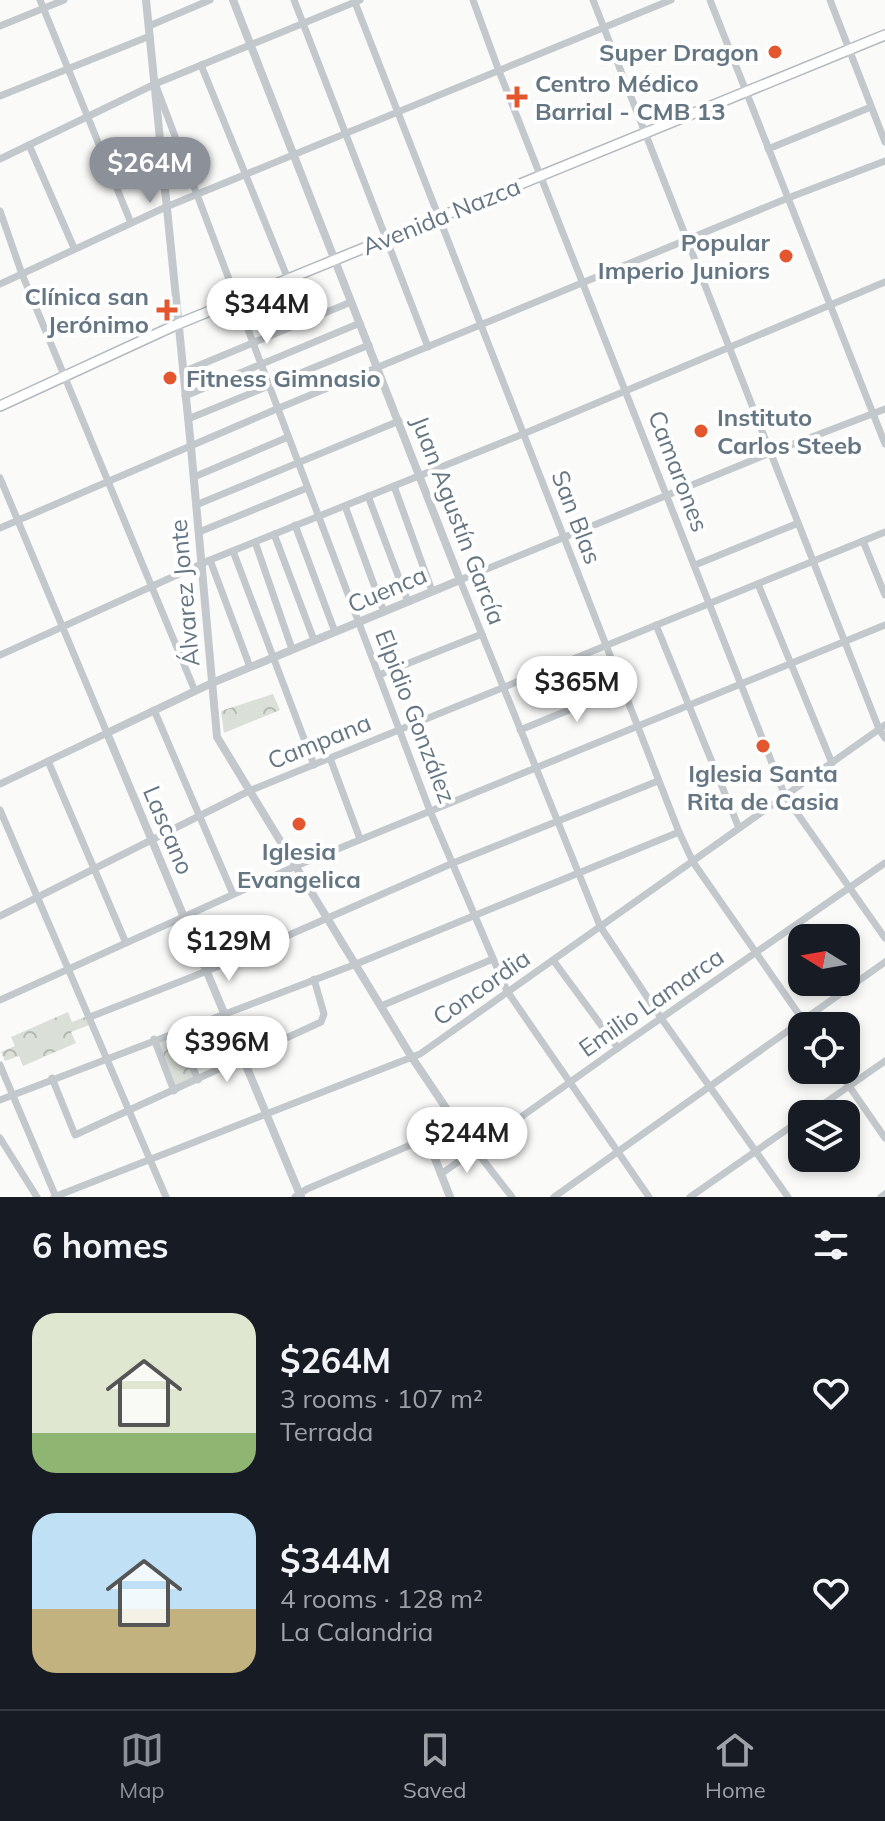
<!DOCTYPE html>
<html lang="en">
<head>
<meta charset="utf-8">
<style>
	:root { --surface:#171b24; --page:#20242c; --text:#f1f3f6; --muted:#9ea1a6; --line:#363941; --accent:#8c9099 }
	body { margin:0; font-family:Mulish,sans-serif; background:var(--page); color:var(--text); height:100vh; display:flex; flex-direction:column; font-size:30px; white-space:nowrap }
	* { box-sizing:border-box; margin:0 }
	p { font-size:26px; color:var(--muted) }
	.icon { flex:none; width:44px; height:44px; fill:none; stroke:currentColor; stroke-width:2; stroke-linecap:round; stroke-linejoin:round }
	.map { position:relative; height:1197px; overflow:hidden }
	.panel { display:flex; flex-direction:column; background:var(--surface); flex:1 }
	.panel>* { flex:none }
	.needle { width:52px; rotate:281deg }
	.tools { position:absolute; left:788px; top:924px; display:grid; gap:16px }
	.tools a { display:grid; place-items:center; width:72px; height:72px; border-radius:16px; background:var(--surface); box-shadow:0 4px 12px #0003; font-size:40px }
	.price { position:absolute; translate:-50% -68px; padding:0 18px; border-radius:28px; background:#fff; color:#222; font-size:26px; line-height:52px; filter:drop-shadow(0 2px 4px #0008) }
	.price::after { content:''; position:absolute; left:50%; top:48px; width:24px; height:18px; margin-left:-12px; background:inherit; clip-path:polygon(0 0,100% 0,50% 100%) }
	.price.selected { background:var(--accent); color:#fff }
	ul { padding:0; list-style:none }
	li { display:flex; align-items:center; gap:24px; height:200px; padding:0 32px }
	li span { display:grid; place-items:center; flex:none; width:224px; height:160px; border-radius:24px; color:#555 }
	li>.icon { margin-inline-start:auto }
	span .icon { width:96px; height:96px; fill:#fffc; stroke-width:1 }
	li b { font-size:34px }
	h2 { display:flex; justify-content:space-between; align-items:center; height:96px; padding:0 32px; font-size:34px }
	.menu { display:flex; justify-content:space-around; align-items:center; height:112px; border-top:2px solid var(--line); background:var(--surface); font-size:22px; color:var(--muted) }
	.menu a { display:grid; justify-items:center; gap:4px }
	.menu .selected { color:var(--accent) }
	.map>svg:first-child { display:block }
</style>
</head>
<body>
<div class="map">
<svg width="885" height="1197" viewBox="0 0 885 1197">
	<defs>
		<pattern id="forest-crowns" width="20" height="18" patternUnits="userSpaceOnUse" patternTransform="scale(2)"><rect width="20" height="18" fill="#dadfd7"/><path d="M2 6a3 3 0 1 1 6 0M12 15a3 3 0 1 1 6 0" fill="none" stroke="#b4b9b4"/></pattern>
	</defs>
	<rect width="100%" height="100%" fill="#fafaf8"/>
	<g fill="url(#forest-crowns)">
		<path d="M273,694L280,710L224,733L221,711Z"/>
		<path d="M68,1012L72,1022L85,1017L89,1025L71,1032L76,1043L23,1066L19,1056L5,1061L1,1052L15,1046L11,1037Z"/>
		<path d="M178,1030L198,1080L174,1091L154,1039Z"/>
	</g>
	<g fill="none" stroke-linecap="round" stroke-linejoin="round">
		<defs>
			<path id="secondary" d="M0,406L178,324L885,35"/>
		</defs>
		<use href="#secondary" stroke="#b3babf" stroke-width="12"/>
		<g stroke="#c3c8cc" stroke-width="7">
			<path d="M40,0L131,223"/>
			<path d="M294,0L428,347"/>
			<path d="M354,0L679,832L693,862L807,1026"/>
			<path d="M473,0L499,71L785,796L885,938"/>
			<path d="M593,0L879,729L885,738"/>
			<path d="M710,0L885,444"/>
			<path d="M830,0L885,142"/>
			<path d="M0,26L64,0"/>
			<path d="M149,26L210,0"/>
			<path d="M201,65L288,279"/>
			<path d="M156,86L430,811L507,991L649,1197"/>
			<path d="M0,96L150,36"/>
			<path d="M29,145L74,248"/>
			<path d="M768,149L871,107"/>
			<path d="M0,159L155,84L360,0"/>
			<path d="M0,211L22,274L195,691"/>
			<path d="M0,284L166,207L671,0"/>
			<path d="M183,372L351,302"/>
			<path d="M185,396L360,323"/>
			<path d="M188,419L369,345"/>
			<path d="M194,477L288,437"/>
			<path d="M0,478L107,733L0,784"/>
			<path d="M394,486L432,591"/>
			<path d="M368,496L408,602"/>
			<path d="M196,505L399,421"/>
			<path d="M345,506L384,612"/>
			<path d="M295,525L335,632"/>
			<path d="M0,528L279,408L788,198L885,161"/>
			<path d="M199,532L307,488"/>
			<path d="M274,534L314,640"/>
			<path d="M863,541L885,595"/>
			<path d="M255,542L292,649"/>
			<path d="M233,551L314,765"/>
			<path d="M210,560L250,667"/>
			<path d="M695,565L796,524"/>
			<path d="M758,584L832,763"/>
			<path d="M656,625L739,828"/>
			<path d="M0,655L210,560L523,434L885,282"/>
			<path d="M379,675L482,634"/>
			<path d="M154,710L233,894"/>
			<path d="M520,730L623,688"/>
			<path d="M330,758L360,839"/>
			<path d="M48,761L126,943"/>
			<path d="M0,810L166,1197"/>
			<path d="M0,916L249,791L885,532"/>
			<path d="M553,960L618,1048"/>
			<path d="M0,1000L296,866L885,625"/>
			<path d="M381,1006L493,959"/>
			<path d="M90,1017L207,971L453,863L658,781"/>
			<path d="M178,1030L198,1080"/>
			<path d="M154,1039L174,1091"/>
			<path d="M0,1065L56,1197"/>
			<path d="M838,1070L885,1138"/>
			<path d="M52,1078L75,1135L321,1022L324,1014L314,979"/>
			<path d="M0,1100L356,964L679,832"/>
			<path d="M809,1114L885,1061"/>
			<path d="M0,1138L37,1197"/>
			<path d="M476,1151L512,1197"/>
			<path d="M441,1174L618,1048L885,863"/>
			<path d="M54,1197L420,1054L885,725"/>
			<path d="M295,1197L307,1189L427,1138"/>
			<path d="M554,1197L885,962"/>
			<path d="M690,1197L802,1119"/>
			<path d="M788,1197L661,1018L600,926L460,580L770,453L885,409"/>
			<path d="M881,1197L885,1194"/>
		</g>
		<g stroke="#c3c8cc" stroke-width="8">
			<path d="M146,0L191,447L217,737L411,1056L452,1117L448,1128L427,1138L450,1197"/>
			<path d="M233,0L460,580L212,683L107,733L301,1197"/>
		</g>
		<use href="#secondary" stroke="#fff" stroke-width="9"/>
	</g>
	<g fill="#e4572e" stroke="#fff" stroke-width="3">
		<circle cx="775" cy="52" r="8"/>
		<path d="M513 85h8v8h8v8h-8v8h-8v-8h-8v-8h8z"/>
		<circle cx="786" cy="256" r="8"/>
		<path d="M163 298h8v8h8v8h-8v8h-8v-8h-8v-8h8z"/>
		<circle cx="170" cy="378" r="8"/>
		<circle cx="701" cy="431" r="8"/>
		<circle cx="763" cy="746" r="8"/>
		<circle cx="299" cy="824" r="8"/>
	</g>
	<g text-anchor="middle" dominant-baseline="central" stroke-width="8" stroke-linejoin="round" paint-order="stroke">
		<g font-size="24" font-weight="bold" fill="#657683" stroke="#fff" text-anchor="end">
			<text x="759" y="52">Super Dragon</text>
			<text x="535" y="83" text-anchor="start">Centro Médico<tspan x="535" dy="28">Barrial - CMB 13</tspan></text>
			<text x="770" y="242">Popular<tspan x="770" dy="28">Imperio Juniors</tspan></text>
			<text x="149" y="296">Clínica san<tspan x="149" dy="28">Jerónimo</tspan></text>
			<text x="186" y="378" text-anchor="start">Fitness Gimnasio</text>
			<text x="717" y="417" text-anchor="start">Instituto<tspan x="717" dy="28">Carlos Steeb</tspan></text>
			<text x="763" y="773" text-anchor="middle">Iglesia Santa<tspan x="763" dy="28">Rita de Casia</tspan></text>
			<text x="299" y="851" text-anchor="middle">Iglesia<tspan x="299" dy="28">Evangelica</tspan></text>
		</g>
		<g font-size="24" fill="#657683" stroke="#fff">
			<text transform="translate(441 216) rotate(-22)">Avenida Nazca</text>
			<text transform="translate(679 471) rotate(69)">Camarones</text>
			<text transform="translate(577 517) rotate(69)">San Blas</text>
			<text transform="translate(459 520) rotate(69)">Juan Agustín García</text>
			<text transform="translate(387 589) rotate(-23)">Cuenca</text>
			<text transform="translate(184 593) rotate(-95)">Álvarez Jonte</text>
			<text transform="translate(416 716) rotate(69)">Elpidio González</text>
			<text transform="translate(319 741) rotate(-22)">Campana</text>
			<text transform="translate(169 830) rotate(67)">Lascano</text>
			<text transform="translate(481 987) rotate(-35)">Concordia</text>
			<text transform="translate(651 1002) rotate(-35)">Emilio Lamarca</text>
		</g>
	</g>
</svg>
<div class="tools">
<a><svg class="needle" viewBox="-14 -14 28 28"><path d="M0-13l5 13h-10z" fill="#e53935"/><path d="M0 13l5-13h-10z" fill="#9ea1a6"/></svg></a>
<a><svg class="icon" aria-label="locate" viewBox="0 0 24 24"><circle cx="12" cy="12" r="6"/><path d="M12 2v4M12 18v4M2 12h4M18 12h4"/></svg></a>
<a><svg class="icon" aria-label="layers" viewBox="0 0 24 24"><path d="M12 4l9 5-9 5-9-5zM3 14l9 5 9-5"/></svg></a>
</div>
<b class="price selected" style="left:150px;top:205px">$264M</b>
<b class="price" style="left:267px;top:346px">$344M</b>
<b class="price" style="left:577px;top:724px">$365M</b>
<b class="price" style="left:229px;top:983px">$129M</b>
<b class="price" style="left:227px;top:1084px">$396M</b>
<b class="price" style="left:467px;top:1175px">$244M</b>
</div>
<section class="panel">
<h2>6 homes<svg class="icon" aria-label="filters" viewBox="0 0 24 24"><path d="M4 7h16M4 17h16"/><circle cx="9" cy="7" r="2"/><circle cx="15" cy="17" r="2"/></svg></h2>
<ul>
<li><span style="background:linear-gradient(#dfe7d0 75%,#8fb573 0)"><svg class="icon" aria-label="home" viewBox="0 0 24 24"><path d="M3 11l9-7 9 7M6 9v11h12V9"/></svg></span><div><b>$264M</b><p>3 rooms · 107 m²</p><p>Terrada</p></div><svg class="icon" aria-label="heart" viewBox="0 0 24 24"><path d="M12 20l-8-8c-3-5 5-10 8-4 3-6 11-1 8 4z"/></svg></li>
<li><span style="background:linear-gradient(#bfe0f5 60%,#c2b280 0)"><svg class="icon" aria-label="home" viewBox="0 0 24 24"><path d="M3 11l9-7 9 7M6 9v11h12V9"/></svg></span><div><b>$344M</b><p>4 rooms · 128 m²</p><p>La Calandria</p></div><svg class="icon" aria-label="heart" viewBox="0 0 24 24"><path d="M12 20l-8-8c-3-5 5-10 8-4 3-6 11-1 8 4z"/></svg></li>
</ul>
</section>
<nav class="menu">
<a class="selected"><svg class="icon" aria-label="map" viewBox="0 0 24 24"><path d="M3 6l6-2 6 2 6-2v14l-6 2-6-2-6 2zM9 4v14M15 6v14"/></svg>Map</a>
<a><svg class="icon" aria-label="saved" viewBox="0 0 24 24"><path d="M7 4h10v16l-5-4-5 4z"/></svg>Saved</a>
<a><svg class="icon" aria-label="home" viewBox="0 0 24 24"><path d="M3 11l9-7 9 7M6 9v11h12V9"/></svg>Home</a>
</nav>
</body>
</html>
